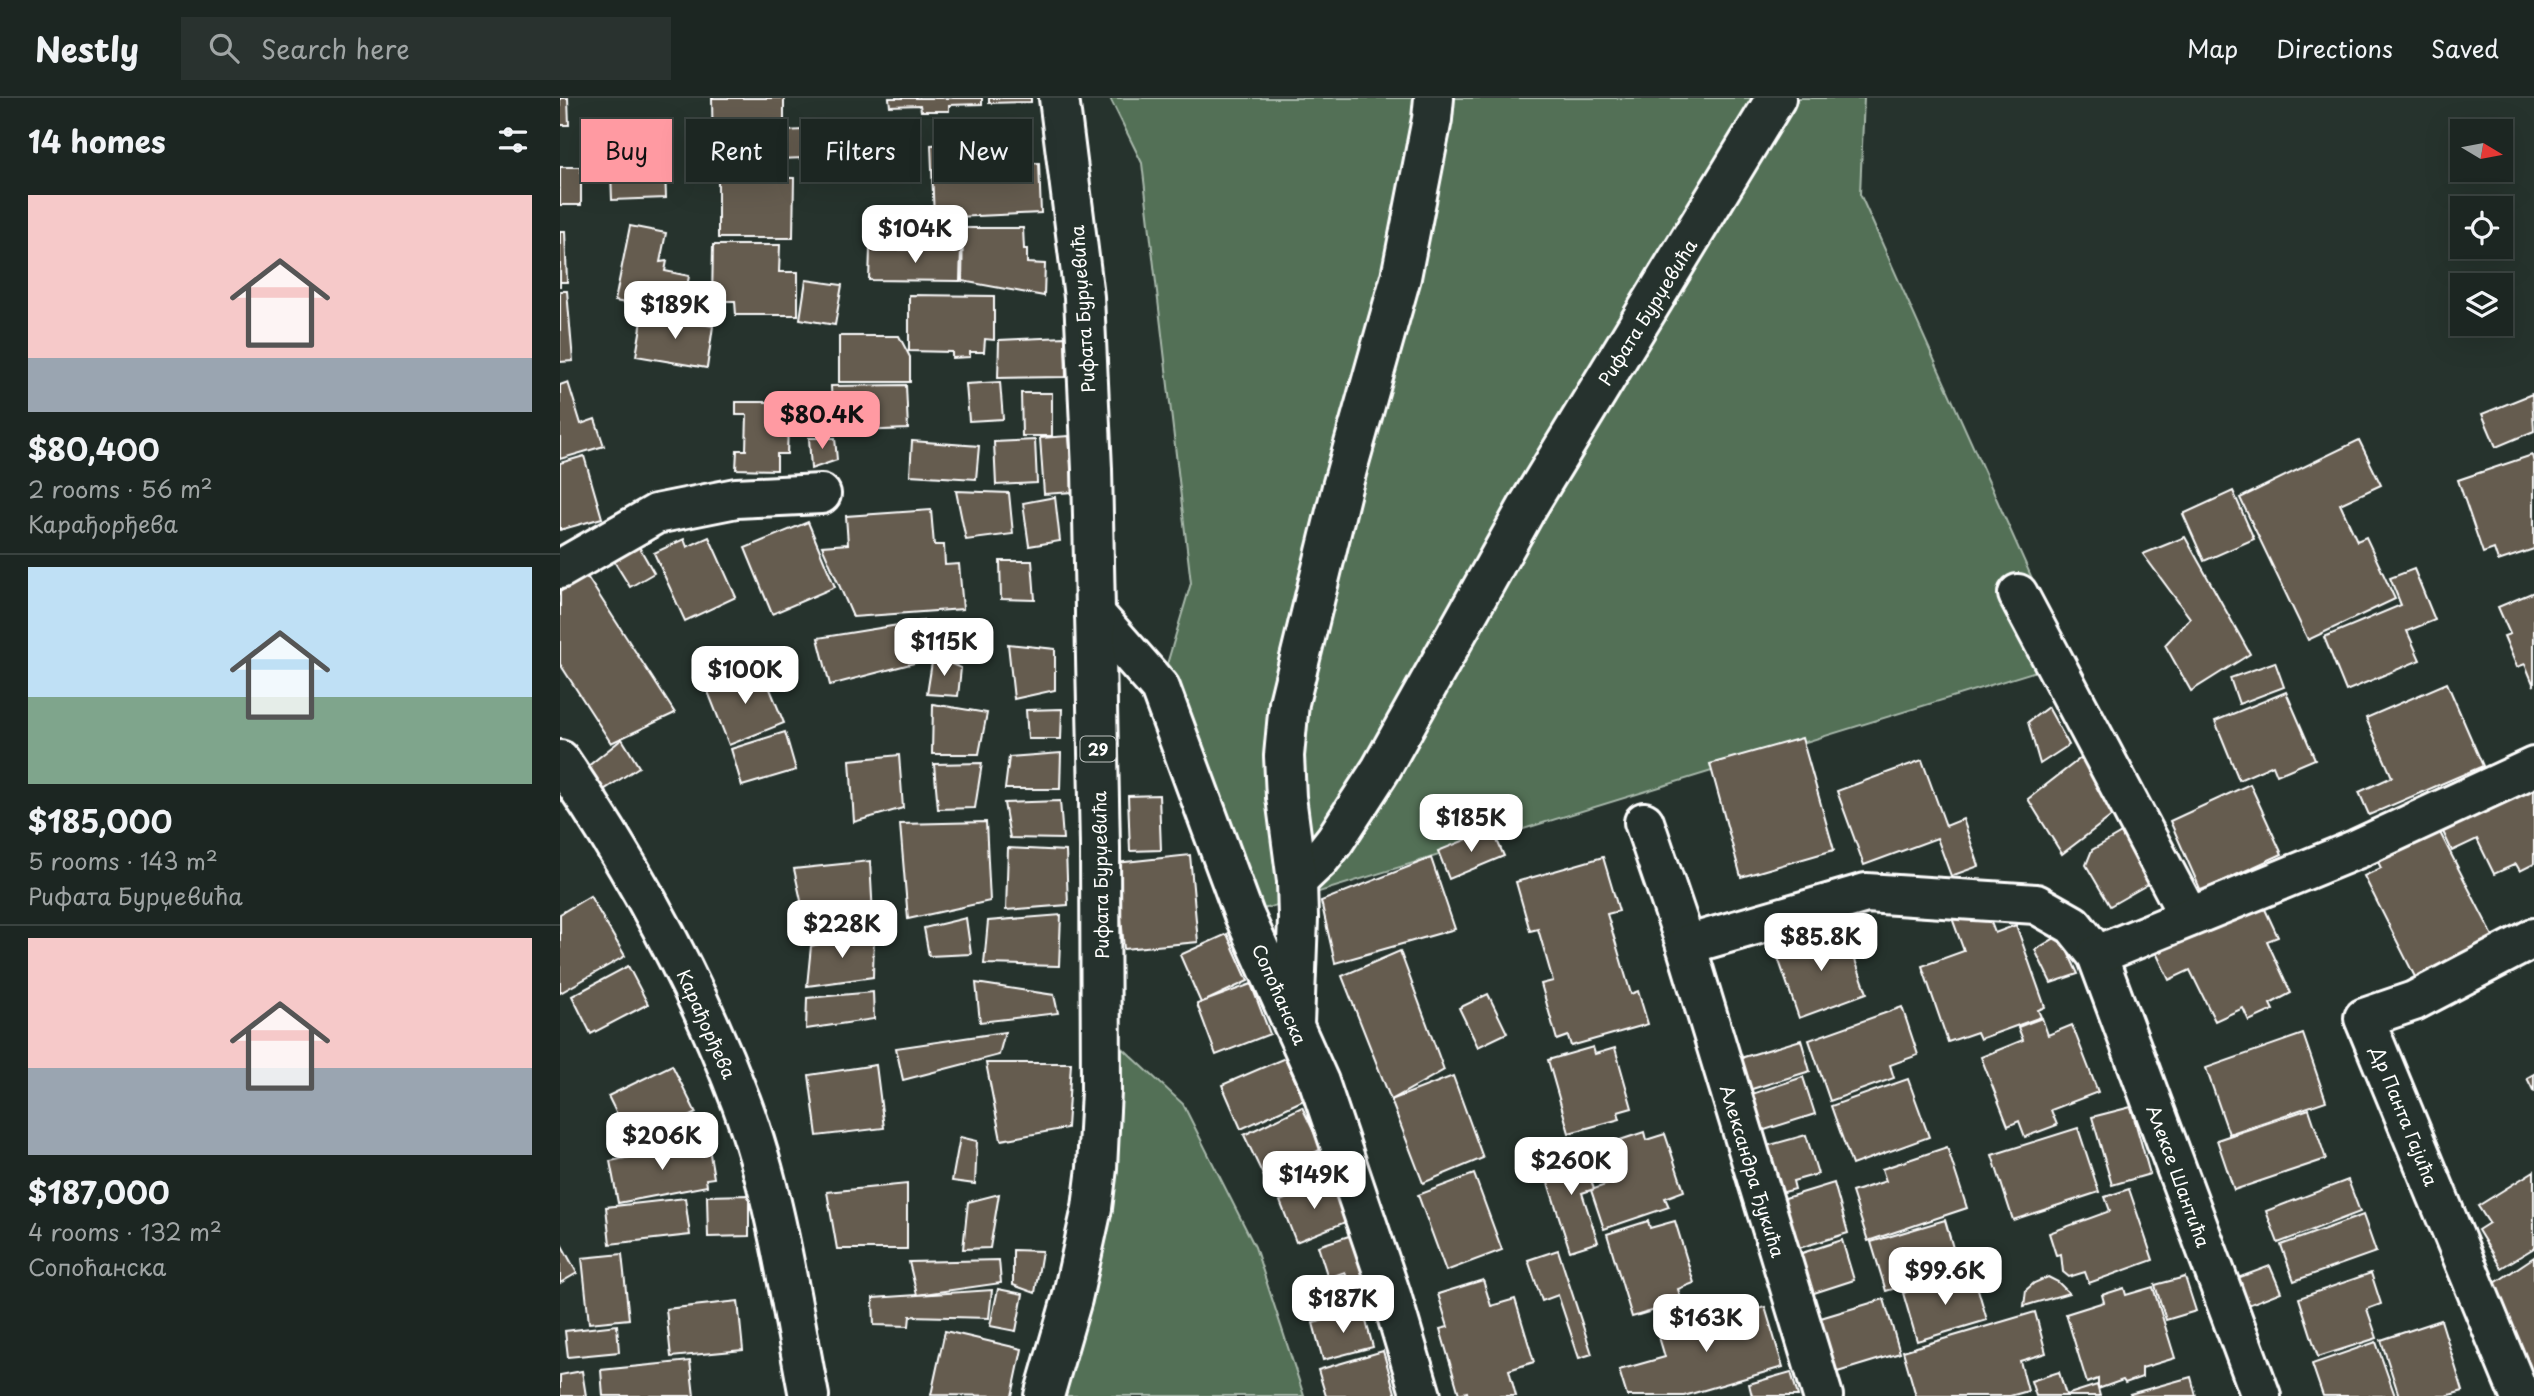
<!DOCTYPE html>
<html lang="en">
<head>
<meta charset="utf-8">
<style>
	:root { --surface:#1c2622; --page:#29322f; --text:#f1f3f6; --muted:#a0a5a5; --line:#3a4340; --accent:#ff9aa2 }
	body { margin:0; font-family:"Playpen Sans",sans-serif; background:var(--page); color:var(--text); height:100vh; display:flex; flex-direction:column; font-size:26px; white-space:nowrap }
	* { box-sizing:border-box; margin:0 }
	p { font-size:23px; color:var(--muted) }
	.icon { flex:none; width:38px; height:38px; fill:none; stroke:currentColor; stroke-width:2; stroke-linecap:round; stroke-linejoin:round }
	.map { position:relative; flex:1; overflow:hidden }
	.drawer { display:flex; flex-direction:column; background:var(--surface); width:560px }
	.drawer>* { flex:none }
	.hud { position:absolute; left:21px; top:21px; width:665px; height:63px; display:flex; gap:14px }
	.needle { width:46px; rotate:100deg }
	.buttons { position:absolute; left:1890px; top:21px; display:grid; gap:14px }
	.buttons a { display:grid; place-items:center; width:63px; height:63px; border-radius:0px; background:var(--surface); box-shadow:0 7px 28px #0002,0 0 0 2px var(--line); font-size:35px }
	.price { position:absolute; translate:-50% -60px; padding:0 16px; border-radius:14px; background:#fff; color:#222; font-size:23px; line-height:46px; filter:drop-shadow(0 2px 4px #0008) }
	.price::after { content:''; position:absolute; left:50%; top:42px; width:21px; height:16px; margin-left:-10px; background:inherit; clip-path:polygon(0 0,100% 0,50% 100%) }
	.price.on { background:var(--accent); color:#111 }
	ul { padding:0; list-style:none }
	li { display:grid; align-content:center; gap:14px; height:371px; padding:0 28px }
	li+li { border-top:2px solid var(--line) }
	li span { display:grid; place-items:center; height:217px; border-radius:0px; color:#555 }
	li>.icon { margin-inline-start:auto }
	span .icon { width:126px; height:126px; fill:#fffc; stroke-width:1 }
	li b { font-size:30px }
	h2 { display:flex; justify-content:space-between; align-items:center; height:84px; padding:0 28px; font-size:30px }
	.chip { padding:0 24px; border-radius:0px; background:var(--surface); box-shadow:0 7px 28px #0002,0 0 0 2px var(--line); font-size:24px; line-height:63px }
	.chip.on { background:var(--accent); color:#111 }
	header { display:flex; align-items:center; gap:42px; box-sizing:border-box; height:98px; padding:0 35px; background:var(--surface); border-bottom:2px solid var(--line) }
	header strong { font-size:33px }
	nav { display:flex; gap:38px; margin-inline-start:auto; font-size:24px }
	.search { width:490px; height:63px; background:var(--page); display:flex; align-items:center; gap:18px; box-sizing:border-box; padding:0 24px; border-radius:0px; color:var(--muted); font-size:26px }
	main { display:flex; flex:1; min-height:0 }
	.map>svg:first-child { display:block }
</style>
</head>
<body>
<header>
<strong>Nestly</strong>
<div class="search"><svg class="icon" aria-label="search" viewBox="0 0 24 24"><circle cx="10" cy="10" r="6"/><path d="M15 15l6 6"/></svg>Search here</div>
<nav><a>Map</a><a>Directions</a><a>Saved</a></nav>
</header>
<main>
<section class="drawer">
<h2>14 homes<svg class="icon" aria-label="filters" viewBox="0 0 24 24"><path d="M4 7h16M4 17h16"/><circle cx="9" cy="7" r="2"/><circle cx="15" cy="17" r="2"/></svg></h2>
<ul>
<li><span style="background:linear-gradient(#f6c9c9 75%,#9aa5b1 0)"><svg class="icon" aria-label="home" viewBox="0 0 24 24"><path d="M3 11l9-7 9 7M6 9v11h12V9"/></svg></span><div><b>$80,400</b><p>2 rooms · 56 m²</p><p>Карађорђева</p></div></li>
<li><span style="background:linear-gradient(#bfe0f5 60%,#7fa58c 0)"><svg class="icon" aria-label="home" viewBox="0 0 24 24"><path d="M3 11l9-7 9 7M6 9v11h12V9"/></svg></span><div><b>$185,000</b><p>5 rooms · 143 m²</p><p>Рифата Бурџевића</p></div></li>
<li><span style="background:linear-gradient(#f6c9c9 60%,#9aa5b1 0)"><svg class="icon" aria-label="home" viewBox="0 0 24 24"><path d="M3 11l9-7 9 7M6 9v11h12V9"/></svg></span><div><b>$187,000</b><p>4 rooms · 132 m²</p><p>Сопоћанска</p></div></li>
</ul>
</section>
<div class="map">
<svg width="1974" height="1298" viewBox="0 0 1974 1298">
	<rect width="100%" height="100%" fill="#26332d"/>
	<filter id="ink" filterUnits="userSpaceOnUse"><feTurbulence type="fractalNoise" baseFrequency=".0143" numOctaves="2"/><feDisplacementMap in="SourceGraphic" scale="14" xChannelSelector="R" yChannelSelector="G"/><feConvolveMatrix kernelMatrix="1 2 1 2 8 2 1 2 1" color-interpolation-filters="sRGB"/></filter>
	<g filter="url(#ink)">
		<g fill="#527057" stroke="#a8b8ab" stroke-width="2">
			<path d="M550,0H1304L1300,96L1509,563L684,817L600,590L631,485L582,65Z"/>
			<path d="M541,930L623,1006L695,1149L744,1298H484Z"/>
		</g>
		<g fill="#655b4f" stroke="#fff" stroke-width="2">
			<path d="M0,0H8L9,27H0Z"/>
			<path d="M152,0H224V33L264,31V39L244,40L245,60L217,61L220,55H206V69L183,70V58H153Z"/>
			<path d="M329,0H422V6L389,7V13H361L360,7L330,8Z"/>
			<path d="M429,0H471V4L429,5Z"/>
			<path d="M445,43L446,66L479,65L481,115L374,120L371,47Z"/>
			<rect x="0" y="69" width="21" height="38"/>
			<path d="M105,71L106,100L52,102L51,73Z"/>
			<path d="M158,79L234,80L233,140H158Z"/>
			<path d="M70,128L106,135L100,164L107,163L105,173L129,178L122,216L55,203Z"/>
			<path d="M403,130H463L464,151H467V165L485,166L484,198L402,183Z"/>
			<path d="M0,133H5L7,184H0V189Z"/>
			<path d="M153,147H220L219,174H238V217H176L175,203H152Z"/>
			<path d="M310,151L401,152L400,183L309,182Z"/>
			<path d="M246,182L282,187L275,227L240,221Z"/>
			<path d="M0,193H7L13,263L0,264Z"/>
			<path d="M349,197L434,198V242L425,241L424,254H410V259L392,260V254L349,253Z"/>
			<path d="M83,217L153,228L147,270L76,258Z"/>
			<path d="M279,238H339L350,259V284H279Z"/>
			<path d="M505,239L506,279L438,280L439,242Z"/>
			<path d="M8,284L21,326L35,321L44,348L0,361V287Z"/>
			<path d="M440,284L443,321L409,323L406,286Z"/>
			<path d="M346,287L348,331L273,334L271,288Z"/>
			<path d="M461,295H492V338H462Z"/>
			<path d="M1972,296L1974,333L1936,349L1922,316Z"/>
			<path d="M176,304H217L216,329H228L227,356H217V372L176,371L177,352H186L187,317H176Z"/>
			<path d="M509,338L513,394L484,396L480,340Z"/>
			<path d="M249,340H275L277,362L251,371Z"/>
			<path d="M475,342L477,385L436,387L434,344Z"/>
			<path d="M1799,342L1821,387L1780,406L1797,443L1806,439L1835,501L1748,542L1680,400Z"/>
			<path d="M352,343L419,348L416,381L350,377Z"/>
			<path d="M1972,357L1974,365V451L1938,463L1934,451L1923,455L1898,382Z"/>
			<path d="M24,358L42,420L0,432V365Z"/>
			<path d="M396,393L449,395L453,436L406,442Z"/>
			<path d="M1673,393L1694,441L1644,463L1623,416Z"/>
			<path d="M495,399L500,443L469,448L463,405Z"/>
			<path d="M371,412L374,447H384L385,467L399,466L403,511L293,519L262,448L288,446L286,418Z"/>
			<path d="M248,424L275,489L212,516L185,450Z"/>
			<path d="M149,439L176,499L125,523L94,455L124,441L127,449Z"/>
			<path d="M1625,439L1690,556L1631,593L1605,547L1630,520L1583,456Z"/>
			<path d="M74,440L94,475L70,489L49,455Z"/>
			<path d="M440,463H472L475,502L441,501Z"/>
			<path d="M1854,471L1875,522L1847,533L1860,562L1786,593L1764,539L1841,507L1830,480Z"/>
			<path d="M26,477L115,615L51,645L0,566V494Z"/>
			<path d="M1974,494V588L1965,566L1957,569L1944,538L1950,536L1938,509Z"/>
			<path d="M363,523L362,563L270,587L258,540Z"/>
			<path d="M448,546L495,551V592L454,601Z"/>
			<path d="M373,558L401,570L398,598L367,596Z"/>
			<path d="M1715,564L1724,589L1679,606L1670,580Z"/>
			<path d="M201,569L224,625L169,647L147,591Z"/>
			<path d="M1887,585L1923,668L1809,717L1799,694L1832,679L1806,620Z"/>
			<path d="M1726,594L1755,661L1717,677L1713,667L1679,682L1655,623Z"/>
			<path d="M373,606L427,615L419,656H372Z"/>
			<path d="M1488,609L1509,647L1480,666L1468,624Z"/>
			<path d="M502,611L501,641H468L466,612Z"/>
			<path d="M225,634L236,672L182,688L171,651Z"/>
			<path d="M1242,640L1274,752L1181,779L1150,666Z"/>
			<path d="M62,641L79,669L42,693L27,669Z"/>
			<path d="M501,655L500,691H445L449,659Z"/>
			<path d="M339,657L343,710L294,724L290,662Z"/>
			<path d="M1522,659L1557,714L1502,756L1468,701Z"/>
			<path d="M1362,662L1386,728L1403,721L1419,768L1391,778L1377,740L1304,767L1277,693Z"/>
			<path d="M422,665L415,710L378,711L374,666Z"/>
			<path d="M1690,686L1722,756L1641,793L1610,723Z"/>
			<path d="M1974,689V766L1960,773L1956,766L1934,776L1917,741L1892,753L1871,708Z"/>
			<path d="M599,697L601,752L570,753L568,698Z"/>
			<path d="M500,703L503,741L450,740L444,705Z"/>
			<path d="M1872,719L1934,840L1856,881L1804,778L1821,770L1811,750Z"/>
			<path d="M426,724L430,803L348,821L340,726Z"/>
			<path d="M1570,730L1599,780L1550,808L1526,767L1532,752Z"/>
			<path d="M932,731L944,758L889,781L878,753Z"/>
			<path d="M448,750L506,753L508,807L446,812Z"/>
			<path d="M630,757L638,844L564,851L556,765Z"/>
			<path d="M1043,759L1059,813L1047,816L1071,896L1078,893L1088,926L1011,948L1008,938L997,942L981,886L993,883L978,831L970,833L956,784Z"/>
			<path d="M871,760L895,831L775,865L761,803Z"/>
			<path d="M310,763L313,818L247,830L234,771Z"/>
			<path d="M1697,794L1718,839L1707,843L1731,895L1710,906L1713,912L1689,923L1683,910L1655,923L1630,872L1609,882L1591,844Z"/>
			<path d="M30,798L65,858L0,895V816Z"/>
			<path d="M1425,808L1435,835L1456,827L1485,909L1478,912L1481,919L1420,941L1417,934L1388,944L1362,868L1404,853L1392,820Z"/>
			<path d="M501,817L499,868L424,866L428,823Z"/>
			<path d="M406,820L411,856L369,858L364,830Z"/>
			<path d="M1283,829L1307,895L1239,920L1216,854Z"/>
			<path d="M314,833L313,879L247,888L251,848Z"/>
			<path d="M667,836L688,883L641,905L620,857Z"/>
			<path d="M1500,837L1518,876L1491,885L1475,852Z"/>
			<path d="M840,853L884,972L831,1002L782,878Z"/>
			<path d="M68,868L88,906L31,936L12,898Z"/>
			<path d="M416,885L494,897L498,915L420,924Z"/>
			<path d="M691,886L710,936L656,957L637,906Z"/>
			<path d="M313,894L314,921L246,931L247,900Z"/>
			<path d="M928,896L947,935L918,949L899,910Z"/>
			<path d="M1342,909L1358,957L1330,967L1334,980L1270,1003L1249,942Z"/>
			<path d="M1482,920L1488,937L1512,927L1538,994L1491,1012L1497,1027L1465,1039L1459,1023L1448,1028L1421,959L1463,942L1458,929Z"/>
			<path d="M445,934L439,957L343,982L336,950Z"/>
			<path d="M1743,936L1766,1003L1669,1036L1646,970Z"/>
			<path d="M1241,942L1250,973L1176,996L1167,964Z"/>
			<path d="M1033,949L1035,956L1055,950L1072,1010L1058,1014L1060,1021L1009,1035L988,962Z"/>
			<path d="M725,960L744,1002L681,1031L662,987Z"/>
			<path d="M426,965H511L507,1030L441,1042Z"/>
			<path d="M112,967L136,1015L72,1047L48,998Z"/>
			<path d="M316,967L324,1030L257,1038L249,977Z"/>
			<path d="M1974,976V994L1967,980Z"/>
			<path d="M893,978L923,1060L863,1085L831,1002Z"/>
			<path d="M1243,979L1255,1016L1192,1036L1180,1000Z"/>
			<path d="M1348,981L1369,1039L1292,1067L1271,1008Z"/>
			<path d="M742,1009L762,1051L704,1079L684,1037Z"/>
			<path d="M1571,1009L1590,1076L1552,1087L1532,1019Z"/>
			<path d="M1749,1011L1766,1061L1674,1092L1657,1042Z"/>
			<path d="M1518,1030L1539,1094L1453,1122L1432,1057Z"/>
			<path d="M1084,1034L1086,1042L1105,1036L1124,1093L1105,1100L1109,1109L1044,1131L1031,1092L1054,1084L1042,1048Z"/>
			<path d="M1246,1037L1258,1076L1233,1083L1235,1091L1210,1098L1196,1051Z"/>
			<path d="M400,1039L417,1043L415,1086L392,1083Z"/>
			<path d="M148,1044L154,1080L146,1081L147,1088L58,1105L50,1063Z"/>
			<path d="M1387,1049L1407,1110L1308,1143L1292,1094L1326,1083L1322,1071Z"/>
			<path d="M1020,1050L1034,1091L1022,1095L1038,1144L1010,1153L981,1063Z"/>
			<path d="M1974,1073V1150L1941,1170L1918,1132L1929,1125L1918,1108Z"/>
			<path d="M914,1076L942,1152L886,1173L858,1097Z"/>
			<path d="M772,1082L788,1123L736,1144L720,1103Z"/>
			<path d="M1788,1082L1800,1114L1718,1145L1706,1113Z"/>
			<path d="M1274,1085L1288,1135L1236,1151L1222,1101Z"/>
			<path d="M347,1086V1151H277L267,1094Z"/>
			<path d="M1569,1091L1593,1162L1529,1185L1525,1174L1509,1179L1503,1174L1501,1156L1496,1157L1489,1135L1550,1113L1545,1099Z"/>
			<path d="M439,1096L430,1150L403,1151L408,1104Z"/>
			<path d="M189,1097V1138L148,1139L147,1098Z"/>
			<path d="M125,1100L130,1137L50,1146L46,1109Z"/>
			<path d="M1803,1117L1816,1154L1734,1183L1721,1147Z"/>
			<path d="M1385,1122L1399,1171L1326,1193L1311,1144Z"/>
			<path d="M1088,1123L1090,1130L1115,1123L1134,1185L1118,1191L1122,1204L1072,1219L1047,1136Z"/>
			<path d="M795,1136L812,1187L791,1194L785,1174L768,1180L758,1148Z"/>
			<path d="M1282,1142L1294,1182L1251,1196L1239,1156Z"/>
			<path d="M0,1144L17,1175L0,1185Z"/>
			<path d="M453,1152L482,1153L475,1195L453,1187Z"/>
			<path d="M998,1152L1032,1256L1019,1260L998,1197L982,1203L968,1162Z"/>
			<path d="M62,1156L69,1221L29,1225L22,1160Z"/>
			<path d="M1974,1159V1272L1959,1276L1923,1193Z"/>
			<path d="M439,1162L441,1185L357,1197L349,1164Z"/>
			<path d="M1710,1168L1721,1194L1683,1209L1672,1182Z"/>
			<path d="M1413,1174L1427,1222L1357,1243L1343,1195Z"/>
			<path d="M1811,1175L1821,1206L1807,1211L1817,1240L1758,1259L1739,1200Z"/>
			<path d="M1488,1179L1498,1184L1509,1195L1464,1208L1466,1192L1474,1185Z"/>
			<path d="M1625,1179L1636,1213L1606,1222L1595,1187Z"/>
			<path d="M923,1182L931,1208L955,1201L974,1264L949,1272L956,1298H908L907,1294L899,1296L880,1231L888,1229L878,1196Z"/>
			<path d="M1593,1189L1615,1260L1582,1270V1279L1565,1285L1563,1282L1538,1291V1281L1527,1285L1506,1216L1544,1204L1542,1197L1564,1190L1566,1197Z"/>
			<path d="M438,1191L463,1196L456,1233L430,1228Z"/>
			<path d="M432,1192L429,1220L350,1218L349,1228L314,1227L313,1200Z"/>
			<path d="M1324,1201L1340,1255L1271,1276L1254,1222Z"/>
			<path d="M178,1203L183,1252L111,1259L106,1211Z"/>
			<path d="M1170,1207L1172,1218L1205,1209L1223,1269L1124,1298H1067L1059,1272L1105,1259L1096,1229Z"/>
			<path d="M803,1212L813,1249L763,1262L753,1225Z"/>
			<path d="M1475,1214L1486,1255L1460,1263L1468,1293L1450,1298H1356L1343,1253Z"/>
			<path d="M1881,1222L1903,1293L1886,1298H1839L1821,1242Z"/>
			<path d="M57,1227L59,1254L8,1259L5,1233Z"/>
			<path d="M385,1233L462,1251L452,1298L371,1297Z"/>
			<path d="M1816,1244L1835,1298H1763L1752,1266Z"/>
			<path d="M823,1253L836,1298H766L758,1272Z"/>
			<path d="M130,1263L134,1298H43L41,1272Z"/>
			<path d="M22,1273L26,1298H0V1277Z"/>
			<path d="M1231,1274L1238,1298H1192L1189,1286Z"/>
			<path d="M1499,1274L1506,1297L1537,1287L1540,1298H1476L1471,1283Z"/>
			<path d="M1631,1279L1636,1298H1571L1570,1296Z"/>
		</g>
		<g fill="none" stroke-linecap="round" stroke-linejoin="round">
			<defs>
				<g id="minor">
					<path d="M0,471L96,416L176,400L261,396"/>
					<path d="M1458,496L1629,819"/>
					<path d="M535,516L600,590L684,817L759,984L831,1197L861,1298"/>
					<path d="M0,662C72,768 136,884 181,1004C216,1097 230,1200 249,1298"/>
					<path d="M1084,724L1126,847L1263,1298"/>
					<path d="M737,783L760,761L775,742L821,671L968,408L1216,0"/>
					<path d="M1126,847L1306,795L1476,806L1513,827L1537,857L1701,1298"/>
					<path d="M1537,857L1797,751L1974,669"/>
					<path d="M734,926L738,820L737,783L726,699L724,658L729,605L782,389L841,179L872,21L874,0"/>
					<path d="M1960,1298L1804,920L1854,903L1974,840"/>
				</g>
				<path id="major" d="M484,1298L512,1201L532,1110L537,1070L541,993L540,749L532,371L524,199L499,0"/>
			</defs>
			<use href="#minor" stroke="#fff" stroke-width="44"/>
			<use href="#major" stroke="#fff" stroke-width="44"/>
			<use href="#minor" stroke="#26332d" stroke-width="38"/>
			<use href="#major" stroke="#26332d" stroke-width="38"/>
		</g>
	</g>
	<g text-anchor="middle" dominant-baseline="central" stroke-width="6" stroke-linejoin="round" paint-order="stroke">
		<rect fill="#26332d" stroke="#bec2c0" stroke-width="2" x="520.5" y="638.5" width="35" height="25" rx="5"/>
		<g font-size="16" font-weight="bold" fill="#fff">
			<text x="538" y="651">29</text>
		</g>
		<g font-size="18" fill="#fff" stroke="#26332d">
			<text transform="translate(522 211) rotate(-94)">Рифата Бурџевића</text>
			<text transform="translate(1087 214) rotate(-58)">Рифата Бурџевића</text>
			<text transform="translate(540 777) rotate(-91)">Рифата Бурџевића</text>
			<text transform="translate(720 896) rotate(66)">Сопоћанска</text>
			<text transform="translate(147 926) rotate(66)">Карађорђева</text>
			<text transform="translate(1845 1018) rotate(68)">Др Панта Гајића</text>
			<text transform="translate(1193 1073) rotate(73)">Александра Ђукића</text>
			<text transform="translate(1619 1078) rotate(70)">Алексе Шантића</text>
		</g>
	</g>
</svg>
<div class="buttons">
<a><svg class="needle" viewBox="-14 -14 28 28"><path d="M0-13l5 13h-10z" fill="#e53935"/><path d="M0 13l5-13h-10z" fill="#a0a5a5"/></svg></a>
<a><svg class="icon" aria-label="locate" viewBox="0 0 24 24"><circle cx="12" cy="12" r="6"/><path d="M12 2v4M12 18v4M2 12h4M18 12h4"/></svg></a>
<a><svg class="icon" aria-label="layers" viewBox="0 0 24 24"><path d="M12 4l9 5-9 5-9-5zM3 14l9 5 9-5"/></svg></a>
</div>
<b class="price" style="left:355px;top:167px">$104K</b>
<b class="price" style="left:115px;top:243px">$189K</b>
<b class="price on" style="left:262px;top:353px">$80.4K</b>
<b class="price" style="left:384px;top:580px">$115K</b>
<b class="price" style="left:185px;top:608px">$100K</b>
<b class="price" style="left:911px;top:756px">$185K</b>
<b class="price" style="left:282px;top:862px">$228K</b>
<b class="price" style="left:1261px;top:875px">$85.8K</b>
<b class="price" style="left:102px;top:1074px">$206K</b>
<b class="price" style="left:1011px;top:1099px">$260K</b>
<b class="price" style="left:754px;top:1113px">$149K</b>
<b class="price" style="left:1385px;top:1209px">$99.6K</b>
<b class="price" style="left:783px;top:1237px">$187K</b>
<b class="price" style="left:1146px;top:1256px">$163K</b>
<div class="hud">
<a class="chip on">Buy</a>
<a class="chip">Rent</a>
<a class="chip">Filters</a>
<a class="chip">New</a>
</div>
</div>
</main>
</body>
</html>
